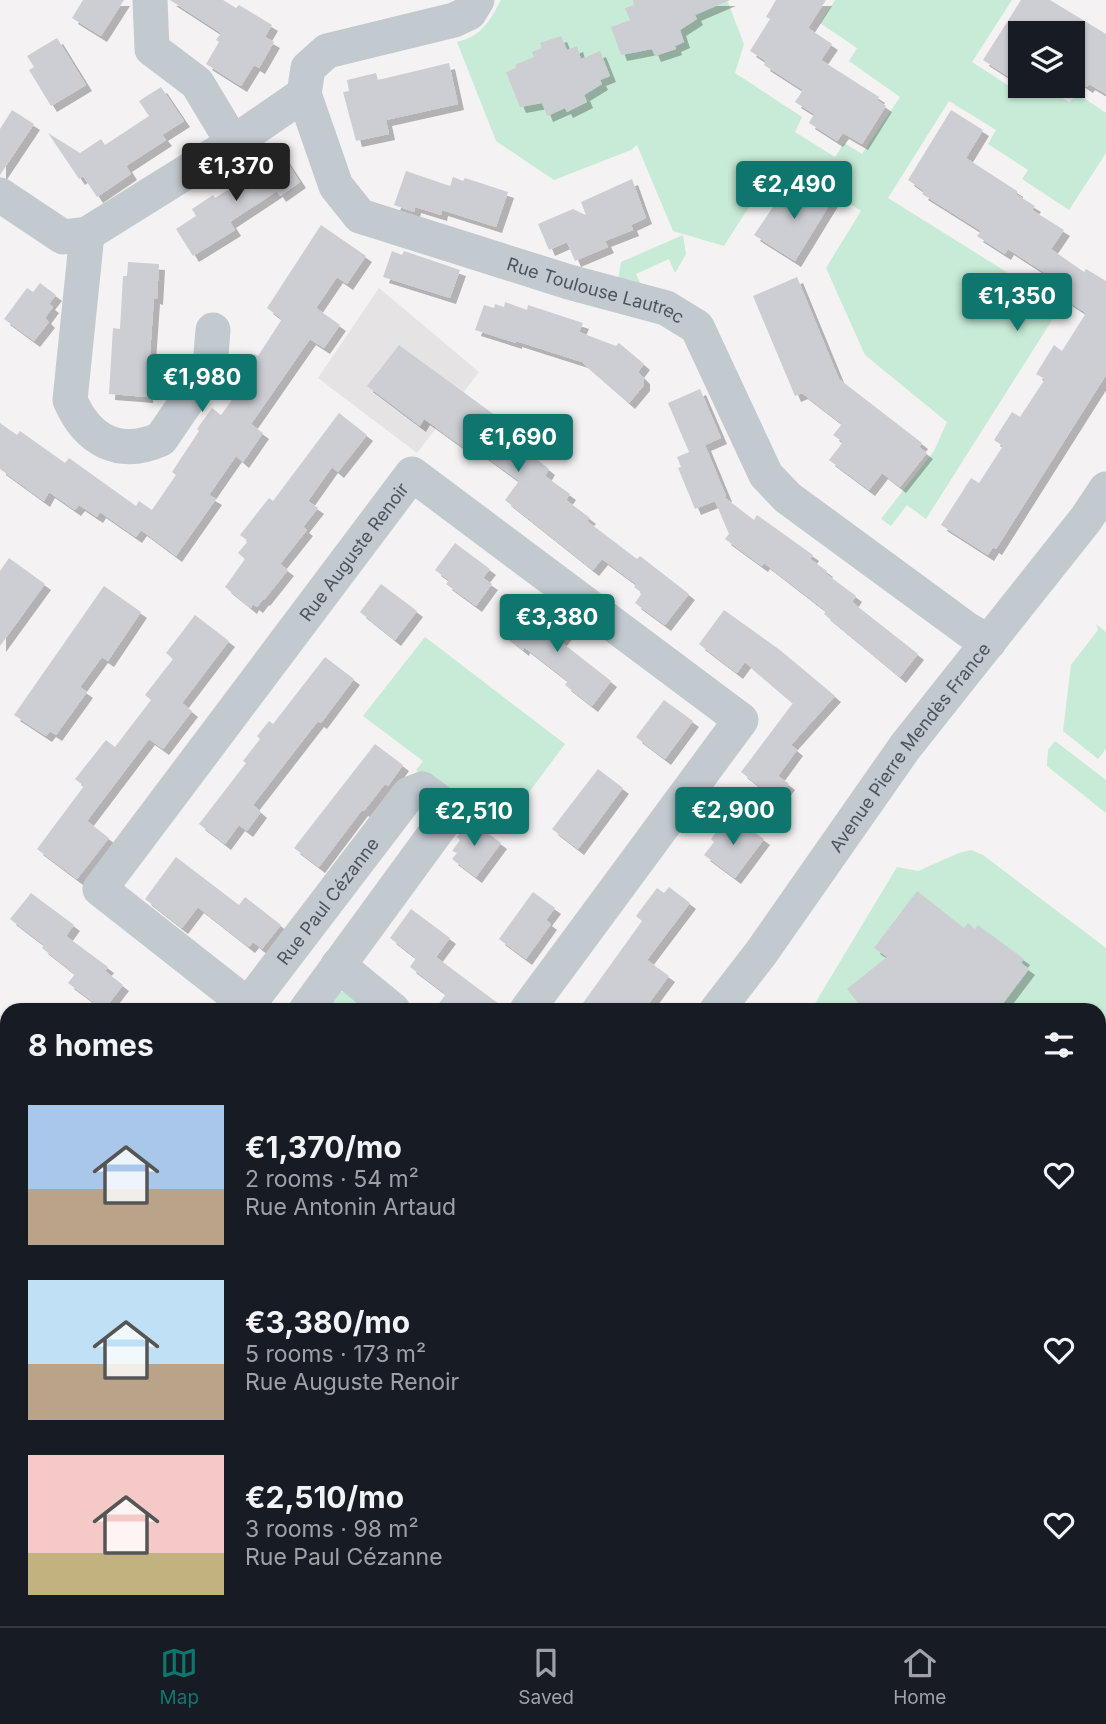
<!DOCTYPE html>
<html lang="en">
<head>
<meta charset="utf-8">
<style>
	:root { --surface:#171b24; --page:#20242c; --text:#f1f3f6; --muted:#9ea1a6; --line:#363941; --accent:#0f766e }
	body { margin:0; font-family:Inter,sans-serif; background:var(--page); color:var(--text); height:100vh; display:flex; flex-direction:column; font-size:26px; white-space:nowrap }
	* { box-sizing:border-box; margin:0 }
	p { font-size:23px; color:var(--muted) }
	.icon { flex:none; width:38px; height:38px; fill:none; stroke:currentColor; stroke-width:2; stroke-linecap:round; stroke-linejoin:round }
	.map { position:relative; flex:1; overflow:hidden }
	.side { position:absolute; left:0px; top:1003px; width:1106px; height:625px; display:flex; flex-direction:column; background:var(--surface); border-radius:21px 21px 0 0; box-shadow:0 2px 5px #0004 }
	.side>* { flex:none }
	.tools { position:absolute; left:1008px; top:21px; display:grid; gap:14px }
	.tools a { display:grid; place-items:center; width:77px; height:77px; border-radius:0px; background:var(--surface); box-shadow:0 2px 5px #0004; font-size:35px }
	.price { position:absolute; translate:-50% -60px; padding:0 16px; border-radius:7px; background:var(--accent); color:#fff; font-size:23px; line-height:46px; filter:drop-shadow(0 2px 4px #0008) }
	.price::after { content:''; position:absolute; left:50%; top:42px; width:21px; height:16px; margin-left:-10px; background:inherit; clip-path:polygon(0 0,100% 0,50% 100%) }
	.price.on { background:#222; color:#fff }
	ul { padding:0; list-style:none }
	li { display:flex; align-items:center; gap:21px; height:175px; padding:0 28px }
	li span { display:grid; place-items:center; flex:none; width:196px; height:140px; border-radius:0px; color:#555 }
	li>.icon { margin-inline-start:auto }
	span .icon { width:84px; height:84px; fill:#fffc; stroke-width:1 }
	li b { font-size:30px }
	h2 { display:flex; justify-content:space-between; align-items:center; height:84px; padding:0 28px; font-size:30px }
	.tabs { display:flex; justify-content:space-around; align-items:center; height:98px; border-top:2px solid var(--line); background:var(--surface); font-size:19px; color:var(--muted) }
	.tabs a { display:grid; justify-items:center; gap:4px }
	.tabs .on { color:var(--accent) }
	.map>svg:first-child { display:block }
</style>
</head>
<body>
<div class="map">
<svg width="1106" height="1626" viewBox="0 0 1106 1626">
	<defs>
		<filter id="shadow"><feDropShadow dx="6" dy="6" stdDeviation="0" flood-color="#0004"/></filter>
	</defs>
	<rect width="100%" height="100%" fill="#f4f2f2"/>
	<path fill="#e5e3e3" d="M379,288L479,372L417,453L318,378Z"/>
	<g fill="#c7ebd6">
		<path d="M501,0H727L744,44L735,73L802,117L795,132L835,157L844,143L862,154L900,97L849,61L857,48L820,23L835,0H1012L972,62L1020,93L1026,86H1043L1069,102L1078,94L1106,113V153L1069,210L1022,179L1028,170L988,144L996,130L949,101L888,198L1061,306L926,519L907,505L891,526L881,519L934,451L947,422L865,355L826,268L861,211L785,162L777,163L724,246L673,231L637,145L631,150L554,180L496,141L457,42C482,36 489,22 501,0Z"/>
		<path d="M683,235L686,254L675,273L669,259L636,274L642,287L616,292L621,262Z"/>
		<path d="M1096,624L1106,632V749L1098,759L1063,731L1071,665L1098,630Z"/>
		<path d="M425,637L565,744L500,831L416,770L423,761L363,716Z"/>
		<path d="M1055,741L1106,780V813L1047,766L1048,750Z"/>
		<path d="M971,850L983,855L1106,948V1182L1099,1187V1010H811L897,867L918,871L959,853Z"/>
		<path d="M337,991L349,993L372,1010H312Z"/>
		<path d="M0,1124L7,1129V1620L13,1621L8,1626H0Z"/>
		<path d="M396,1620H553L559,1626H391Z"/>
	</g>
	<g fill="#cdced4" filter="url(#shadow)">
		<path d="M83,0H124L101,36L72,18Z"/>
		<path d="M170,0H223L236,8L239,5L272,25L265,37L274,42L259,68L254,65L241,86L206,64L219,42L216,40L221,33Z"/>
		<path d="M633,0H730L695,15L697,19L680,30L684,42L675,46L676,49L655,56L652,49L621,55L611,27L630,20L625,8L634,5Z"/>
		<path d="M776,0H826L808,28L832,44L821,60L879,97L877,100L886,106L862,144L843,133L837,141L809,123L814,114L795,102L803,90L764,65L766,61L750,51L770,19L766,17Z"/>
		<path d="M1021,0H1050L1106,34V94L1089,84L1087,87L1073,78V33H1020V84L983,60Z"/>
		<path d="M561,36L567,50L577,46L581,59L600,51L610,76L600,80L602,84L584,95L587,102L567,112L565,108L547,116L542,103L520,107L506,72L516,68L515,65L534,57L532,52L542,48L540,43Z"/>
		<path d="M57,38L86,85L51,106L29,70L34,67L27,56Z"/>
		<path d="M449,63L458,104L386,120L389,134L356,141L343,92L349,91L347,80L376,73L378,80Z"/>
		<path d="M161,87L184,121L162,135L166,140L126,166L131,174L97,197L83,176L79,179L48,133L80,153L101,139L105,145L149,116L139,101Z"/>
		<path d="M12,110L34,124L0,175V129Z"/>
		<path d="M951,110L983,130L966,158L1017,191V195L1035,206L1032,210L1064,230L1051,249L1084,272L1086,269L1106,281V375L996,549L993,547L988,555L941,525L971,478L979,483L1003,446L994,440L1012,412L1020,417L1045,379L1036,374L1054,345L1062,351L1086,313L1058,295L1064,285L1008,249L1005,254L977,236L981,231L922,194L924,191L908,180Z"/>
		<path d="M279,150L300,182L280,196L277,191L230,222L235,230L193,256L176,229L196,216L192,209L213,195L215,198L259,170L256,166Z"/>
		<path d="M406,171L450,186L453,177L463,181L465,178L508,192L496,227L442,210L441,215L415,207L414,212L394,205Z"/>
		<path d="M632,179L646,218L631,225L633,230L605,241L608,247L575,261L567,242L549,250L538,224L573,209L586,215L581,202Z"/>
		<path d="M804,181L833,199L795,261L754,235L781,195L792,202Z"/>
		<path d="M321,225L366,256L347,284L337,277L316,308L340,325L324,348L310,339L251,424L263,433L243,462L236,456L209,495L216,499L176,556L141,530L136,537L100,512L97,517L79,505L75,510L49,492L44,501L0,469V423L17,435L20,431L65,463L69,458L136,506L139,501L152,510L176,475L172,472L199,431L197,429L212,408L221,415L245,382L236,377L254,354L258,356L282,319L267,308Z"/>
		<path d="M392,251L402,255L404,251L460,270L450,298L383,277Z"/>
		<path d="M128,262L159,264L157,299L154,298L147,397L109,394L113,328L120,329L123,276H127Z"/>
		<path d="M797,277L839,379L922,443L919,447L927,453L900,487L882,473L869,490L829,460L843,442L833,435L842,424L802,393L795,396L753,296Z"/>
		<path d="M40,283L56,295L49,304L53,307L45,318L49,322L34,341L4,319L27,288L33,292Z"/>
		<path d="M505,302L527,310L528,305L583,323L579,332L616,346L619,343L644,364L638,372L644,378V385L629,403L582,362L516,341V343L475,330L484,305L494,308L495,304L504,307Z"/>
		<path d="M399,345L518,432L512,440L549,469L545,476L570,494L566,500L590,518L587,521L637,559L640,556L689,594L665,625L635,603L642,593L634,587L636,584L602,559L593,570L505,500L519,481L470,445L467,450L424,419L420,426L367,386Z"/>
		<path d="M700,389L721,438L705,445L726,496L724,497L754,520L757,515L813,555L810,559L827,571L825,573L856,596L852,602L918,654L900,677L824,614L826,611L764,563L762,566L725,539L729,534L715,501L695,509L678,468L681,467L677,457L689,452L668,403Z"/>
		<path d="M339,413L367,435L338,472L332,467L308,501L318,508L303,527L307,530L280,564L288,570L264,600L263,599L257,607L253,604L251,608L225,587L245,559L238,553L248,541L240,535L269,498L273,501Z"/>
		<path d="M455,543L490,569L483,578L492,584L476,606L446,584L449,580L435,570Z"/>
		<path d="M9,558L45,584L0,646V571Z"/>
		<path d="M381,584L417,611L395,640L360,612Z"/>
		<path d="M104,586L141,612L108,661L102,657L80,687L87,692L56,735L50,731L46,736L14,715Z"/>
		<path d="M533,606L567,632L560,641L611,681L592,706L565,685L568,681L524,647L523,650L503,634L515,619L520,622Z"/>
		<path d="M724,610L780,650L835,696L791,745L797,750L778,776L789,784L777,800L741,772L793,703L745,662L737,673L699,644Z"/>
		<path d="M195,615L229,641L182,703L192,711L163,749L149,739L87,821L109,838L77,879L37,849L84,786L75,779L106,740L115,747L151,700L145,695L173,659L166,653Z"/>
		<path d="M325,657L354,679L321,723L318,721L253,805L261,812L247,831L239,825L225,844L199,824L246,763L243,761L260,739L257,736L269,721L273,724Z"/>
		<path d="M664,700L693,721L665,759L636,737Z"/>
		<path d="M375,744L403,765L388,786L385,784L364,811L362,810L319,867L294,848Z"/>
		<path d="M598,769L623,788L578,849L552,829Z"/>
		<path d="M735,818L764,839L735,878L704,855L714,842L711,839L722,824L728,828Z"/>
		<path d="M469,819L501,843L476,877L452,859L457,853L452,851L460,840L457,837Z"/>
		<path d="M176,857L239,905L245,897L281,925L262,949L253,942L249,947L198,907L182,928L145,899Z"/>
		<path d="M669,887L690,903L647,960L669,976L644,1010H578L642,921L636,916L657,888L664,893Z"/>
		<path d="M917,891L964,928L968,923L975,929L978,925L1024,959L1021,963L1029,969L998,1010H863L847,989L887,957L874,948Z"/>
		<path d="M533,892L555,908L546,920L551,924L526,959L499,939Z"/>
		<path d="M31,893L74,925L66,936L108,967L105,971L123,985L104,1010L68,983L75,974L42,948L44,945L10,919Z"/>
		<path d="M411,909L450,938L436,957L507,1010H434L446,994L410,967L416,958L390,938Z"/>
	</g>
	<g fill="none" stroke-linecap="round" stroke-linejoin="round">
		<g stroke="#c2c9cf" stroke-width="35">
			<path d="M150,0L152,49L197,83L233,143"/>
			<path id="s1" d="M304,94L336,186L360,216L569,282L666,308L697,327L766,475L788,498L968,630L989,642"/>
			<path d="M0,195L63,237L87,234L233,143L304,94L308,68L327,51L454,20L469,13L477,0"/>
			<path d="M87,234L70,400C87,440 119,458 161,439L210,367L213,330"/>
			<path d="M338,965L393,1010"/>
			<path id="s2" d="M248,1005L409,794L422,789L445,806L444,821L306,1010"/>
			<path id="s3" d="M254,1010L100,889L412,474L741,720L527,1010"/>
			<path id="s4" d="M717,1010L761,953L905,747L1086,519L1106,489"/>
			<path d="M0,1103L7,1108"/>
			<path d="M728,1620L736,1626"/>
			<path d="M221,1626L226,1620"/>
		</g>
	</g>
	<g text-anchor="middle" dominant-baseline="central" stroke-width="5" stroke-linejoin="round" paint-order="stroke">
		<g font-size="18" fill="#4c545d" stroke="#fff">
			<text stroke="none"><textPath href="#s1" startOffset="383">Rue Toulouse Lautrec</textPath></text>
			<text stroke="none"><textPath href="#s3" startOffset="618">Rue Auguste Renoir</textPath></text>
			<text stroke="none"><textPath href="#s4" startOffset="326">Avenue Pierre Mendès France</textPath></text>
			<text stroke="none"><textPath href="#s2" startOffset="131">Rue Paul Cézanne</textPath></text>
		</g>
	</g>
</svg>
<div class="tools">
<a><svg class="icon" aria-label="layers" viewBox="0 0 24 24"><path d="M12 4l9 5-9 5-9-5zM3 14l9 5 9-5"/></svg></a>
</div>
<b class="price on" style="left:236px;top:203px">€1,370</b>
<b class="price" style="left:794px;top:221px">€2,490</b>
<b class="price" style="left:1017px;top:333px">€1,350</b>
<b class="price" style="left:202px;top:414px">€1,980</b>
<b class="price" style="left:518px;top:474px">€1,690</b>
<b class="price" style="left:557px;top:654px">€3,380</b>
<b class="price" style="left:733px;top:847px">€2,900</b>
<b class="price" style="left:474px;top:848px">€2,510</b>
<section class="side">
<h2>8 homes<svg class="icon" aria-label="filters" viewBox="0 0 24 24"><path d="M4 7h16M4 17h16"/><circle cx="9" cy="7" r="2"/><circle cx="15" cy="17" r="2"/></svg></h2>
<ul>
<li><span style="background:linear-gradient(#a9c7e8 60%,#b9a48a 0)"><svg class="icon" aria-label="home" viewBox="0 0 24 24"><path d="M3 11l9-7 9 7M6 9v11h12V9"/></svg></span><div><b>€1,370/mo</b><p>2 rooms · 54 m²</p><p>Rue Antonin Artaud</p></div><svg class="icon" aria-label="heart" viewBox="0 0 24 24"><path d="M12 20l-8-8c-3-5 5-10 8-4 3-6 11-1 8 4z"/></svg></li>
<li><span style="background:linear-gradient(#bfe0f5 60%,#b9a48a 0)"><svg class="icon" aria-label="home" viewBox="0 0 24 24"><path d="M3 11l9-7 9 7M6 9v11h12V9"/></svg></span><div><b>€3,380/mo</b><p>5 rooms · 173 m²</p><p>Rue Auguste Renoir</p></div><svg class="icon" aria-label="heart" viewBox="0 0 24 24"><path d="M12 20l-8-8c-3-5 5-10 8-4 3-6 11-1 8 4z"/></svg></li>
<li><span style="background:linear-gradient(#f6c9c9 70%,#c2b280 0)"><svg class="icon" aria-label="home" viewBox="0 0 24 24"><path d="M3 11l9-7 9 7M6 9v11h12V9"/></svg></span><div><b>€2,510/mo</b><p>3 rooms · 98 m²</p><p>Rue Paul Cézanne</p></div><svg class="icon" aria-label="heart" viewBox="0 0 24 24"><path d="M12 20l-8-8c-3-5 5-10 8-4 3-6 11-1 8 4z"/></svg></li>
</ul>
</section>
</div>
<nav class="tabs">
<a class="on"><svg class="icon" aria-label="map" viewBox="0 0 24 24"><path d="M3 6l6-2 6 2 6-2v14l-6 2-6-2-6 2zM9 4v14M15 6v14"/></svg>Map</a>
<a><svg class="icon" aria-label="saved" viewBox="0 0 24 24"><path d="M7 4h10v16l-5-4-5 4z"/></svg>Saved</a>
<a><svg class="icon" aria-label="home" viewBox="0 0 24 24"><path d="M3 11l9-7 9 7M6 9v11h12V9"/></svg>Home</a>
</nav>
</body>
</html>
